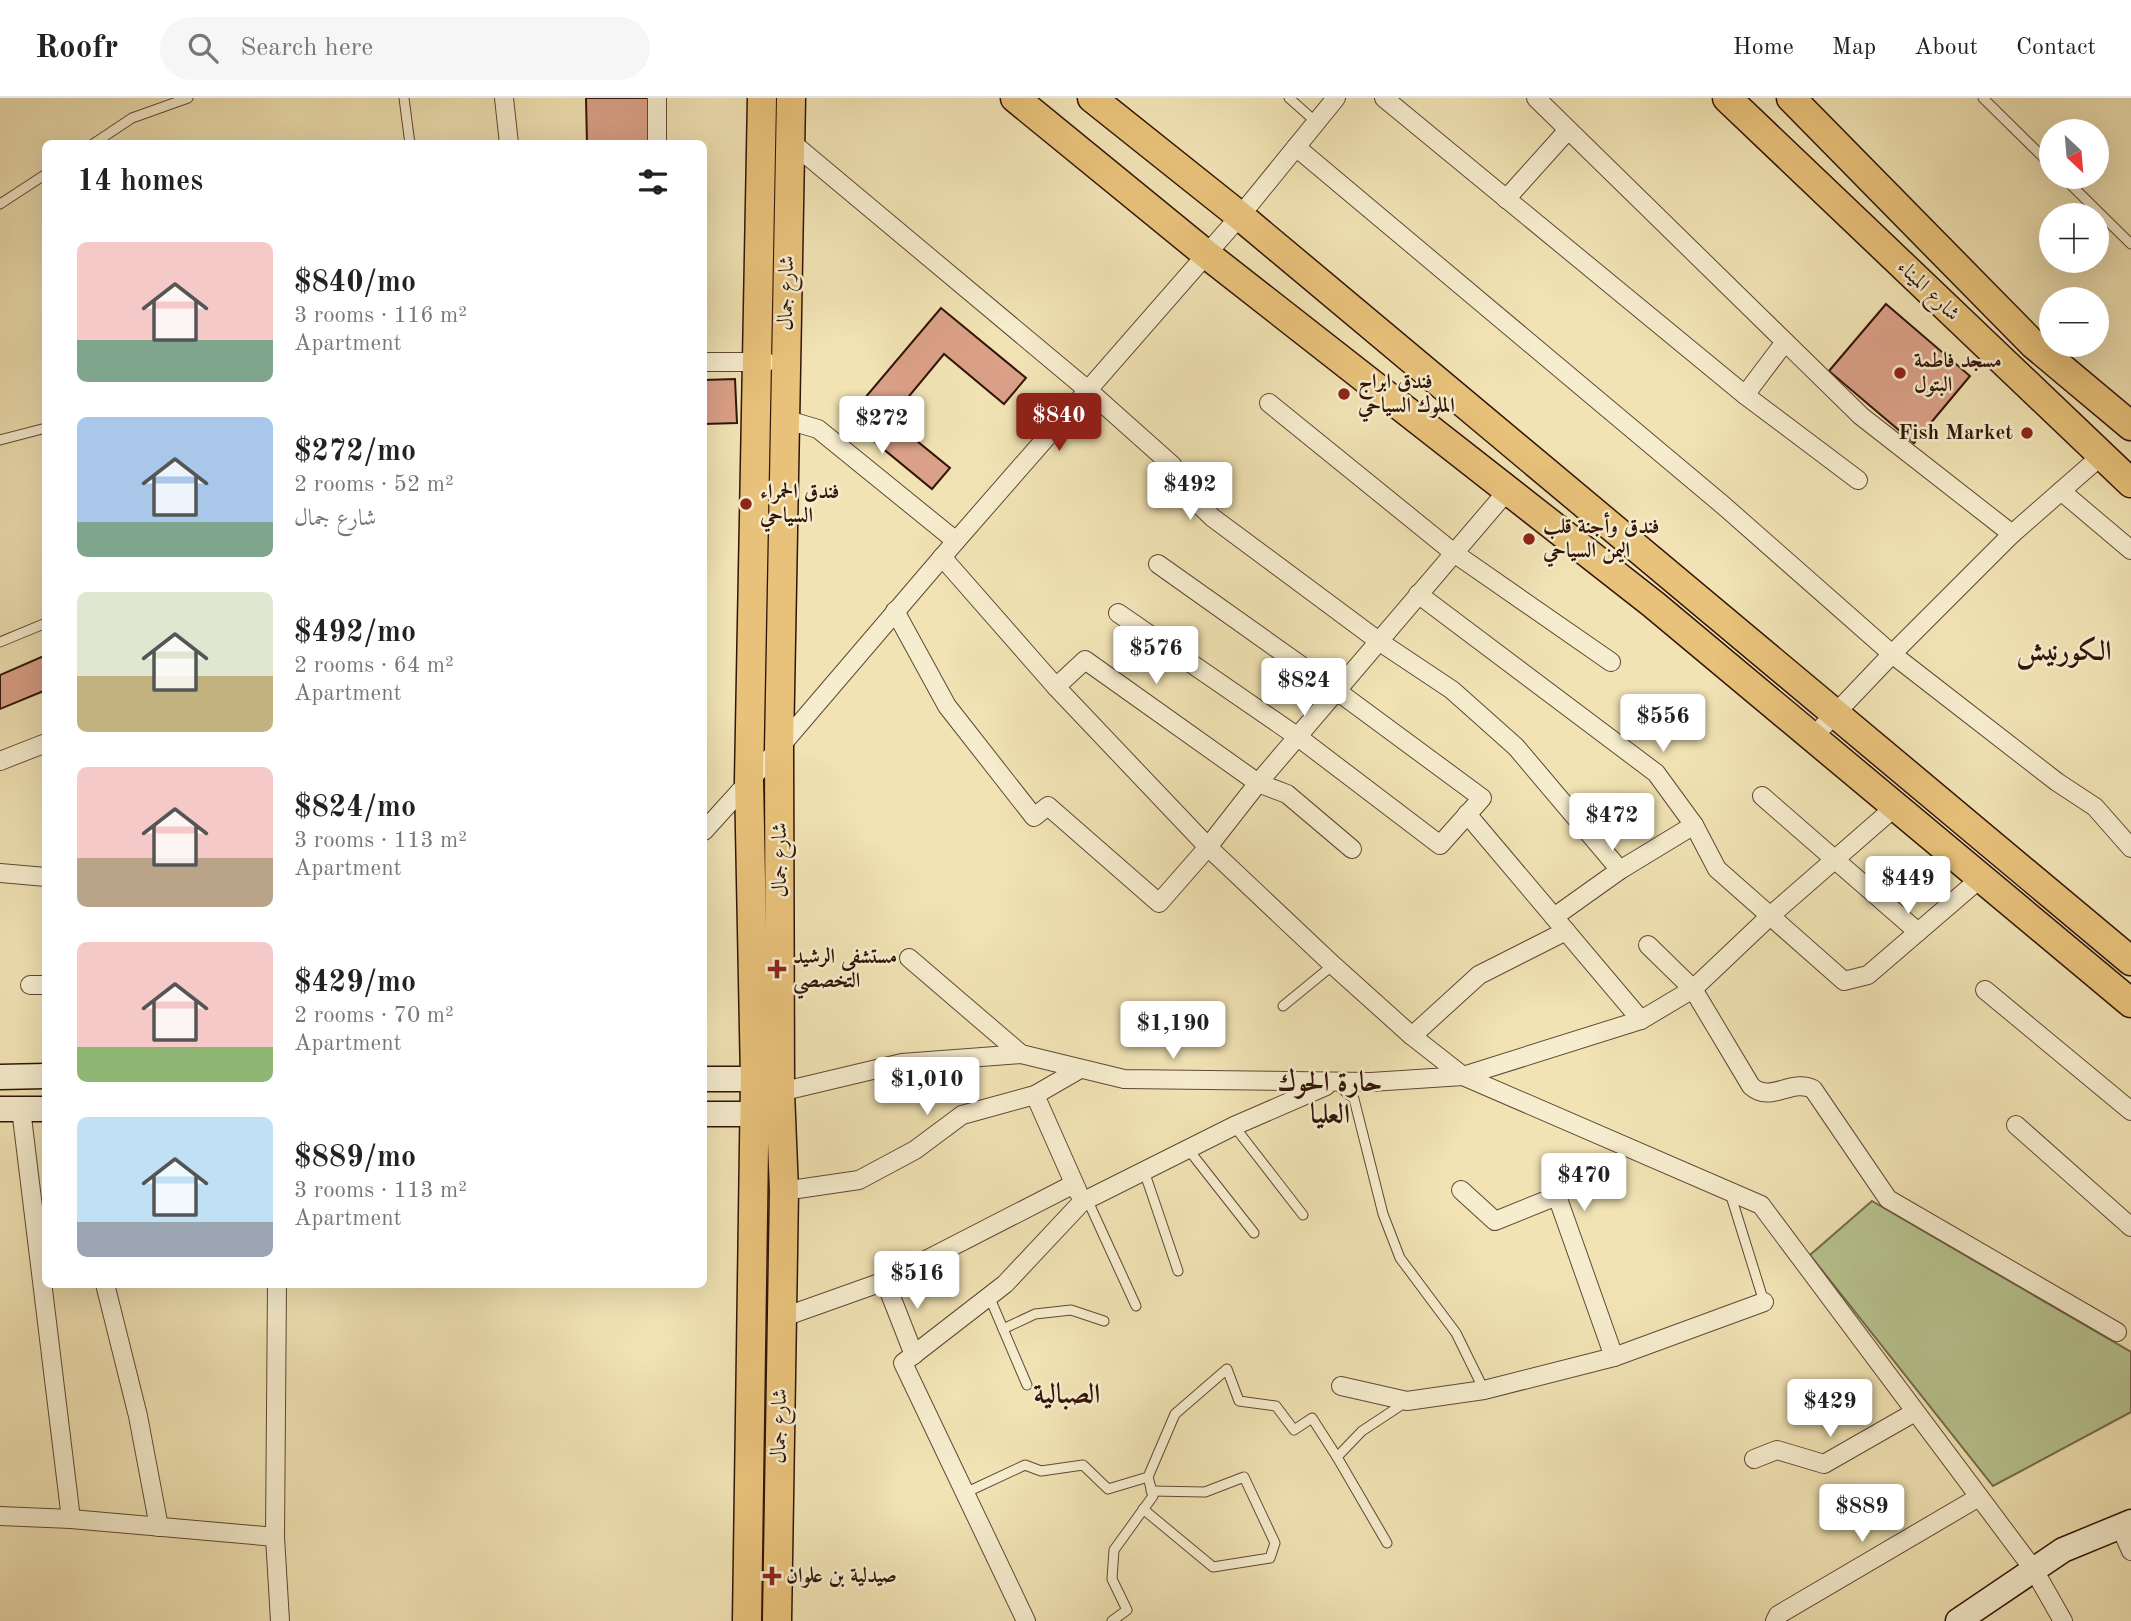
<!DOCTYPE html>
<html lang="en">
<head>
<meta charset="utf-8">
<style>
	:root { --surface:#fff; --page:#f6f6f6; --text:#222; --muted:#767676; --line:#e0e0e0; --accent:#8f2418 }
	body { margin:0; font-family:"Old Standard TT",Amiri,serif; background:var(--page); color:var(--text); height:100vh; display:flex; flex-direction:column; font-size:26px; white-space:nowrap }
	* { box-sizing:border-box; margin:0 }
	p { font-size:23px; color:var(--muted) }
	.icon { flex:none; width:38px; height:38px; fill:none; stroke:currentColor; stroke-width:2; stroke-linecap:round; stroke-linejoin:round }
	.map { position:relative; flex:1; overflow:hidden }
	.details { position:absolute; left:42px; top:42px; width:665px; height:1148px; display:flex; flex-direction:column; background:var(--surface); border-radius:10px; box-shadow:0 7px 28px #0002 }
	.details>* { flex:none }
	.needle { width:46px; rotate:154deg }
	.buttons { position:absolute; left:2039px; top:21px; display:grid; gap:14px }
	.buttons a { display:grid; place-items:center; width:70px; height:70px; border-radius:50%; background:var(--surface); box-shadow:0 7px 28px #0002; font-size:35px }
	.price { position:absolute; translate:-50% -60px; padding:0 16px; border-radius:7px; background:#fff; color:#222; font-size:23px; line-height:46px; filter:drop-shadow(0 2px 4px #0008) }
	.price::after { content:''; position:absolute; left:50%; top:42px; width:21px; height:16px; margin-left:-10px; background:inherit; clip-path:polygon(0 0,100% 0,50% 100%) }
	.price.current { background:var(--accent); color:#fff }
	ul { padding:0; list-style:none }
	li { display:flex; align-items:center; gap:21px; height:175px; padding:0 35px }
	li span { display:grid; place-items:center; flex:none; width:196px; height:140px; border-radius:10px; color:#555 }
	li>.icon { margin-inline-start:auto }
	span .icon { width:84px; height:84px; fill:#fffc; stroke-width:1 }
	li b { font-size:30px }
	h2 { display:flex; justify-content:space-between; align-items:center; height:84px; padding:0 35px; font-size:30px }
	header { display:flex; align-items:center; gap:42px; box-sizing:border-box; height:98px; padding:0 35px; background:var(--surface); border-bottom:2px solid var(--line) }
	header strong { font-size:33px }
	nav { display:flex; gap:38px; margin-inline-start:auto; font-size:24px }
	.search { width:490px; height:63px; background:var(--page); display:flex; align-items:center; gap:18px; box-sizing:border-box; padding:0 24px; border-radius:38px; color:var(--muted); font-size:26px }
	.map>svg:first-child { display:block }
</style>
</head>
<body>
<header>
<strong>Roofr</strong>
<div class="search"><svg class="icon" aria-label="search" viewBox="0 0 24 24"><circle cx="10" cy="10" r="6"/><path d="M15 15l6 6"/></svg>Search here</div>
<nav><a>Home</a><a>Map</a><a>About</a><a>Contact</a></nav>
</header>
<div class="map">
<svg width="2131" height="1523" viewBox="0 0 2131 1523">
	<rect width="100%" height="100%" fill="#f1e3b4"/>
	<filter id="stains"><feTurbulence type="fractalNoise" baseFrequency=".00286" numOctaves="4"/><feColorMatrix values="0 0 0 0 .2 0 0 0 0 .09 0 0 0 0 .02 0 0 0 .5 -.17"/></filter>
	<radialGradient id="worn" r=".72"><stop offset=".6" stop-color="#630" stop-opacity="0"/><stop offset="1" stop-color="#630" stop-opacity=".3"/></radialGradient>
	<path fill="#b7c48f" stroke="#746c4c" stroke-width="2" d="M1872,1103L2131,1254V1314L1993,1388L1810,1157Z"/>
	<g fill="#dba188" stroke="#311409" stroke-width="2">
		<path d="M586,0H650L651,46H587Z"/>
		<path d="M1886,206L1970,278L1914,345L1829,273Z"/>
		<path d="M941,210L1026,280L1004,306L944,256L890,321L950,370L932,391L847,321Z"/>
		<path d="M735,281L737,325L704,326V282Z"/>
		<path d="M46,557V592L0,611V577Z"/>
	</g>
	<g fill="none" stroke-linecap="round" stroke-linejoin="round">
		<defs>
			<g id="lane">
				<path d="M404,0L410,46"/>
				<path d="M1289,0L1316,24"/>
				<path d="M1983,0L2051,67"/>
				<path d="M93,46L132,20L188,0"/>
				<path d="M2063,79L2131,146"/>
				<path d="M0,106L46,76"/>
				<path d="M0,342L46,330"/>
				<path d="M0,544L46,525"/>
				<path d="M1283,908L1333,867"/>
				<path d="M1335,985L1354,1001L1383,1116L1400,1160L1456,1235L1484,1292"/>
				<path d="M1234,1028L1303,1117"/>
				<path d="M1188,1051L1254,1135"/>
				<path d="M1144,1073L1178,1173"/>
				<path d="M1730,1095L1764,1204"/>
				<path d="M1087,1101L1136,1208"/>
				<path d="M989,1198L1027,1287"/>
				<path d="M1003,1231L1035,1216L1071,1212L1104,1223"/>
				<path d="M1337,1359L1362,1333L1406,1304"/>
				<path d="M965,1395L1025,1367L1041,1373L1083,1367L1108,1391L1148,1379L1175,1316L1227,1271L1239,1303L1276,1308L1294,1332L1312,1320L1337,1359L1387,1445"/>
				<path d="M1143,1411L1213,1469L1270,1460L1275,1445L1244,1379L1205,1394L1151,1393"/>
				<path d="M1112,1523L1127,1512L1112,1481L1114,1452L1153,1398L1148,1379"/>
			</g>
			<g id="street">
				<path d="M504,0L509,46"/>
				<path d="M1384,0L1745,297L1858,382"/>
				<path d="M1536,0L1861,318L2012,436"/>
				<path d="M790,43L1089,293L1172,367L1190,398L1213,420L1380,544L1452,592L1516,649L1620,772"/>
				<path d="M657,46V0"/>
				<path d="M1296,49L1724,408L1892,556L2057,684L2095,709L2131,750"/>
				<path d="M1506,101L1568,32"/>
				<path d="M704,264H767"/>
				<path d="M1745,297L1785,244"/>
				<path d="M1269,305L1454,455L1611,564"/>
				<path d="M784,321L818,331L956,443"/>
				<path d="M2061,393L2131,452"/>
				<path d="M942,459L1056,589L1208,749L1333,867L1412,938L1463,978L1761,1107L2034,1472L2063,1523"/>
				<path d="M1418,496L1656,675L1694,727L1717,771L1844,883L1868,877L1982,779"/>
				<path d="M895,513L947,608L1034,719L1048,708L1159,805L1208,749L1258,685L1508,392"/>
				<path d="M1118,515L1298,639L1440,747L1482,700L1337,593L1158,466"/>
				<path d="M1056,589L1085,562L1258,685L1287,696L1352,751"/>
				<path d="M1813,639L1892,556L2012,436L2101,358"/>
				<path d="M0,663L46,645"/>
				<path d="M1762,698L1918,834"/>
				<path d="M1467,716L1641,922"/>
				<path d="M704,733L779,650L956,443L1240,118L1336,0"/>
				<path d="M0,775L46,779"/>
				<path d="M1554,819L1620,772L1694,727"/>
				<path d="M1648,847L1693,891L1751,988C1770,1006 1792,980 1813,991L1888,1101L2117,1234"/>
				<path d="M909,860L1021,956L1124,981L1371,984L1463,978L1641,922L1693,891L1770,818L1895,709"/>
				<path d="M30,887H46"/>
				<path d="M1985,892L2131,1013"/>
				<path d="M1412,938L1479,877L1566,833"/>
				<path d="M780,994L902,965L1021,956"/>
				<path d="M1035,997L1078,1094"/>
				<path d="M21,1011L71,1421"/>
				<path d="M2016,1027L2131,1129"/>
				<path d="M1461,1092L1495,1123L1557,1098L1614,1259"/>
				<path d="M784,1093L859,1082L915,1052L962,1017L1035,997L1080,971"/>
				<path d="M885,1183L914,1257"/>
				<path d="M105,1186L138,1318L159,1429"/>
				<path d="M277,1186L275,1439L280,1523"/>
				<path d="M781,1220L885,1183L1074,1086"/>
				<path d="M1341,1288L1407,1303L1484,1292L1614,1259L1764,1204"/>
				<path d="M1754,1361L1777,1352L1824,1366L1915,1314"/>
				<path d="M0,1418L71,1421L275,1439"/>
				<path d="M2120,1428L2131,1453"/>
				<path d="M1026,1523L903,1265L1005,1186L1082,1104L1234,1028L1326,988"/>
				<path d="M1775,1523L1778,1517L1979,1399"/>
			</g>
			<g id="secondary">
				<path d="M0,979L46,978"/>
				<path d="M704,981H755"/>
				<path d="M0,1011H46"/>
				<path d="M704,1016H754"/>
				<path d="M1958,1523L2063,1452L2131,1424"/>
			</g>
			<g id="primary">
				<path d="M1015,0L1206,156L1653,506L2131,905"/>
				<path d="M1092,0L1240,118L2131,863"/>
				<path d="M1727,0L2131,385"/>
				<path d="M1791,0L2033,246L2131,328"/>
				<path d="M747,1523L755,981L749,682L762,0"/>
				<path d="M777,1523L784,1093L780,994L779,650L791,0"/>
			</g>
		</defs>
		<use href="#lane" stroke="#614834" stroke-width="11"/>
		<use href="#street" stroke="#614834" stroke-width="20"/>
		<use href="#secondary" stroke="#311409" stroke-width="27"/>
		<use href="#primary" stroke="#311409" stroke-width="31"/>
		<use href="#lane" stroke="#f6edce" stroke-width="9"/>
		<use href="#street" stroke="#f6edce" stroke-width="18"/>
		<use href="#secondary" stroke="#f6edce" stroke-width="24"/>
		<use href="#primary" stroke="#e8c27a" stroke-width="28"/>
	</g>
	<g fill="#8f2418" stroke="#f6edce" stroke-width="2.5">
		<circle cx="1900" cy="275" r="7"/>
		<circle cx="1344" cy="296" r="7"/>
		<circle cx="2027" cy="335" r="7"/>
		<circle cx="746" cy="406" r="7"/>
		<circle cx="1529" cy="441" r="7"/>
		<path d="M773.5 860.5h7v7h7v7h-7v7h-7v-7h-7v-7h7z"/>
		<path d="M768.5 1467.5h7v7h7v7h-7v7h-7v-7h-7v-7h7z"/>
	</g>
	<g text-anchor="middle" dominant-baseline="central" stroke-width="5" stroke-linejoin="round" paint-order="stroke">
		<g font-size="21" fill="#311409" stroke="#f6edce">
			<text transform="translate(1928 193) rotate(44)">شارع الميناء</text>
			<text transform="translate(787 195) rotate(-89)">شارع جمال</text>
			<text transform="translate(780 762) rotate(-90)">شارع جمال</text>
			<text transform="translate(780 1328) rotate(-89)">شارع جمال</text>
		</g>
		<g font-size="21" font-weight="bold" fill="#311409" stroke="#f6edce" text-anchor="start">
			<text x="1914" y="263">مسجد فاطمة<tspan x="1914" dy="24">البتول</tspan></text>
			<text x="1358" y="284">فندق ابراج<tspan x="1358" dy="24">الملوك السياحي</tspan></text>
			<text x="2013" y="335" text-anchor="end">Fish Market</text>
			<text x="760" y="394">فندق الحمراء<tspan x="760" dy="24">السياحي</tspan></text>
			<text x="1543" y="429">فندق وأجنة قلب<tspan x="1543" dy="24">اليمن السياحي</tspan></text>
			<text x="793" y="859">مستشفى الرشيد<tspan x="793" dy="24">التخصصي</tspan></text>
			<text x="786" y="1478">صيدلية بن علوان</text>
		</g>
		<g font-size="28" font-weight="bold" fill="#311409" stroke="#f6edce">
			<text x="2064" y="555">الكورنيش</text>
			<text x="1330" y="986">حارة الحوك<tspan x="1330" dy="32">العليا</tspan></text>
			<text x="1067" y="1298">الصبالية</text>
		</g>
	</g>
	<rect width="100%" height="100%" filter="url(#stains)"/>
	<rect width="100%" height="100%" fill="url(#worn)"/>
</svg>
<div class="buttons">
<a><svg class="needle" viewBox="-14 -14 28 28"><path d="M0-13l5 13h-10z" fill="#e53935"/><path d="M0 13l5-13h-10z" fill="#767676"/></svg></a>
<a>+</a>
<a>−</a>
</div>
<b class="price current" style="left:1059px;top:355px">$840</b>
<b class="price" style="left:882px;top:358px">$272</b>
<b class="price" style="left:1190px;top:424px">$492</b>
<b class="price" style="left:1156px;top:588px">$576</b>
<b class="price" style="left:1304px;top:620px">$824</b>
<b class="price" style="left:1663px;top:656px">$556</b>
<b class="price" style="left:1612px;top:755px">$472</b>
<b class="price" style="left:1908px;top:818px">$449</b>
<b class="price" style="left:1173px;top:963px">$1,190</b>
<b class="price" style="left:927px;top:1019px">$1,010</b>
<b class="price" style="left:1584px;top:1115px">$470</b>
<b class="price" style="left:917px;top:1213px">$516</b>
<b class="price" style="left:1830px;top:1341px">$429</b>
<b class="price" style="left:1862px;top:1446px">$889</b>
<section class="details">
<h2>14 homes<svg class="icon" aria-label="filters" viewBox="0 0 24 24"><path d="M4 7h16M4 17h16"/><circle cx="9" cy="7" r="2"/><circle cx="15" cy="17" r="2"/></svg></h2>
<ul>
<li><span style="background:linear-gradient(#f6c9c9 70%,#7fa58c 0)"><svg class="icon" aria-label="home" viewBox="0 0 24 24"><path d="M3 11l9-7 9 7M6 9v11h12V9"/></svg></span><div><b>$840/mo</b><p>3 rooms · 116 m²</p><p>Apartment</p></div></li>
<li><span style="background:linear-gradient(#a9c7e8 75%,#7fa58c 0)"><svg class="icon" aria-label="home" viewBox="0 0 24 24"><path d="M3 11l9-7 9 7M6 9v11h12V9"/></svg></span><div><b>$272/mo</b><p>2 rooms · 52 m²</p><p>شارع جمال</p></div></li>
<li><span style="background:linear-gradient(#dfe7d0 60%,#c2b280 0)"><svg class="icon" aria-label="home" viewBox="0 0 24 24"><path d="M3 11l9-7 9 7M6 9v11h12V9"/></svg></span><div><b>$492/mo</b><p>2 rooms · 64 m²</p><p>Apartment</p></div></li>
<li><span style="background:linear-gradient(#f6c9c9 65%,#b9a48a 0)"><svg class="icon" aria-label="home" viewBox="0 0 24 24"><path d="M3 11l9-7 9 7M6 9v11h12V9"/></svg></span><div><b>$824/mo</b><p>3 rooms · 113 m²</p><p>Apartment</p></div></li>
<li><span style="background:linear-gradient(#f6c9c9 75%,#8fb573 0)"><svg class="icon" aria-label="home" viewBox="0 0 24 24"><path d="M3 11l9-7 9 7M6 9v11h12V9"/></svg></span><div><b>$429/mo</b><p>2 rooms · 70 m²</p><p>Apartment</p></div></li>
<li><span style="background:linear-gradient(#bfe0f5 75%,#9aa5b1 0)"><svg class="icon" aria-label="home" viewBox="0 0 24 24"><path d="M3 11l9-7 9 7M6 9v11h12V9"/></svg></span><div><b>$889/mo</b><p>3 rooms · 113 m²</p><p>Apartment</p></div></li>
</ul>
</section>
</div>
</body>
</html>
